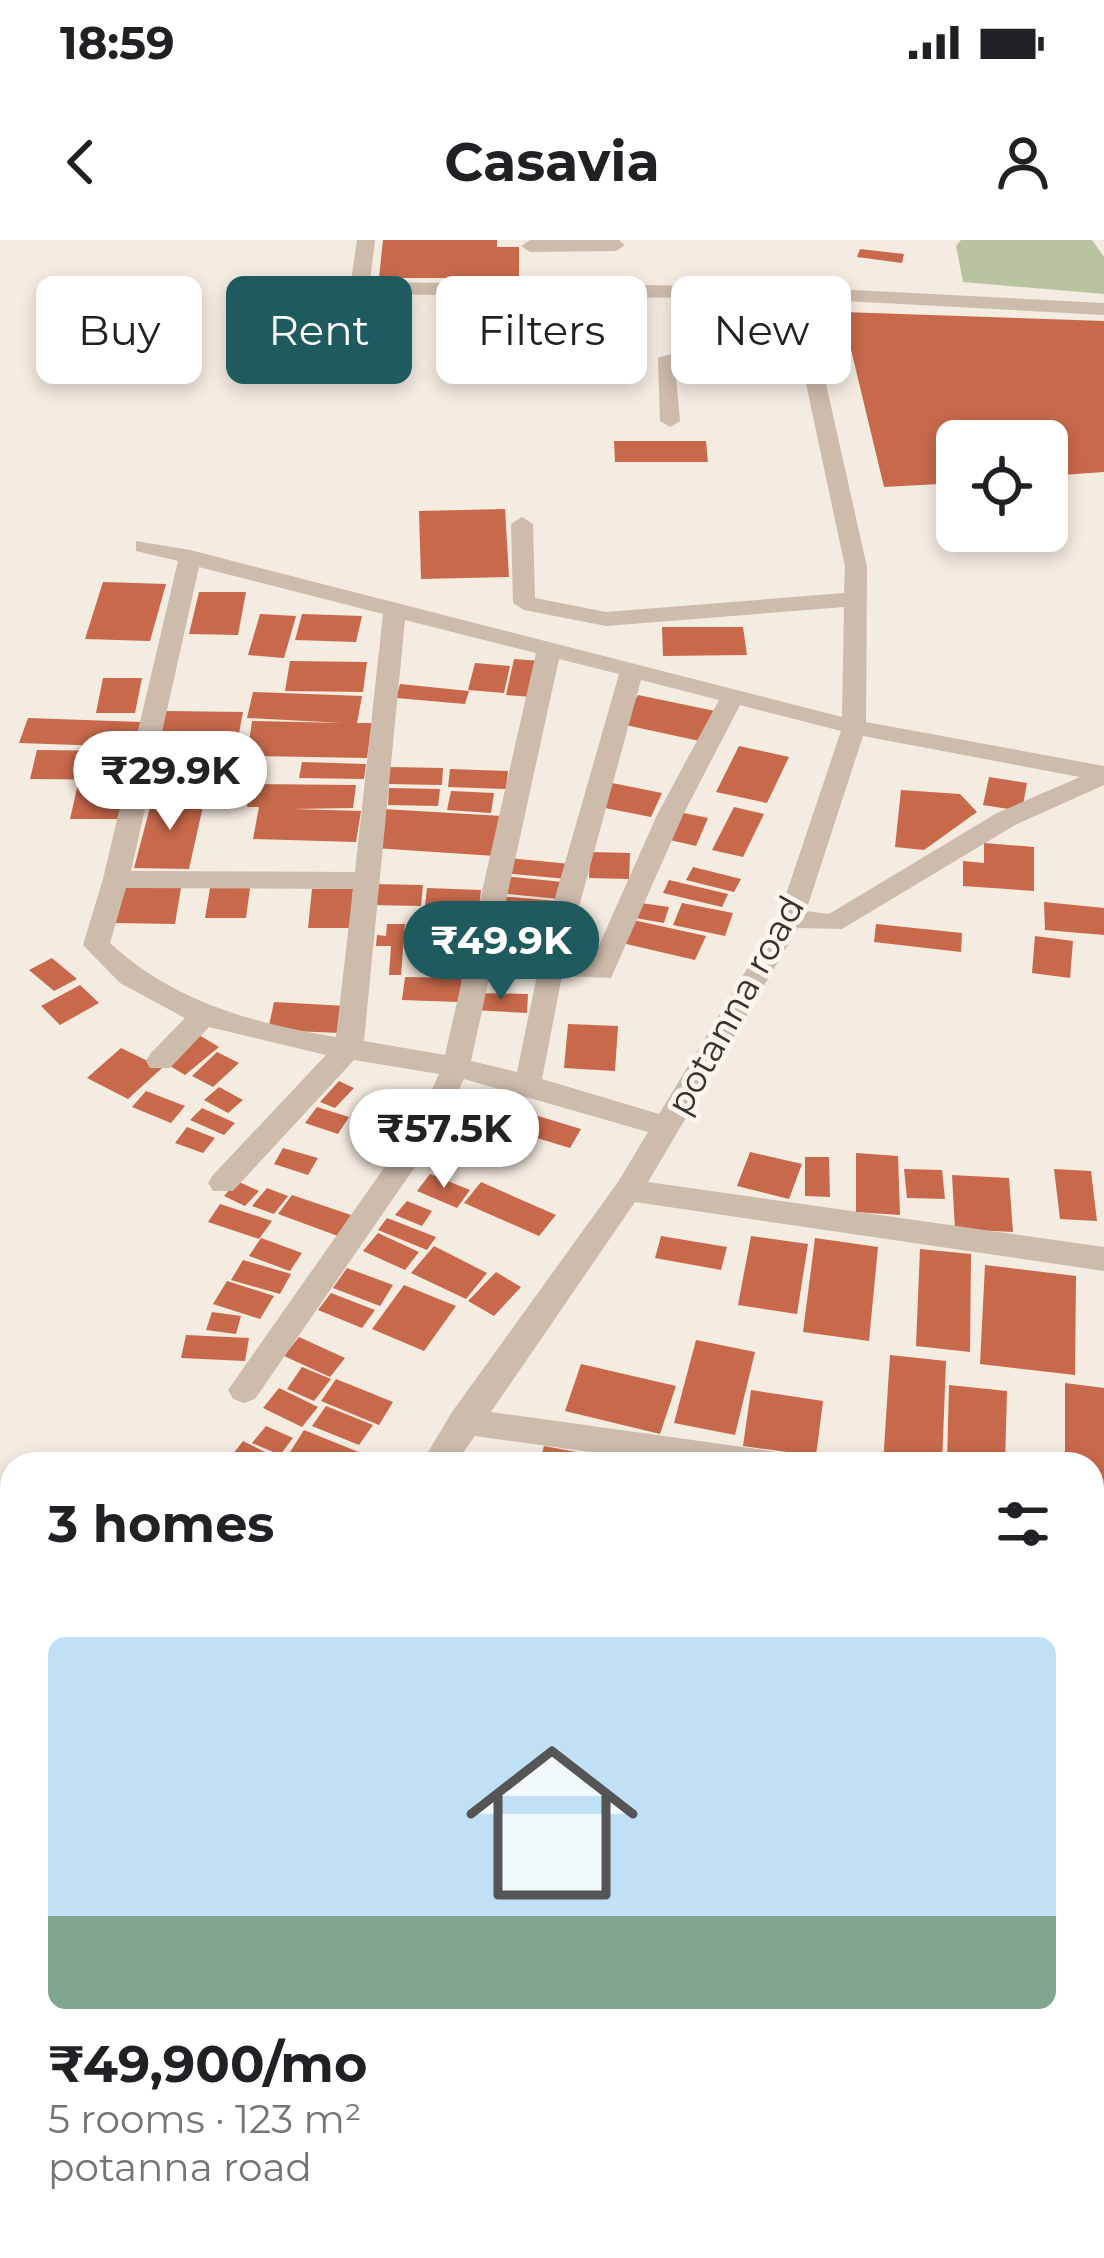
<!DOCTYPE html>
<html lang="en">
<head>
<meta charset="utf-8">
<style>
	:root { --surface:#fff; --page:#f6f6f6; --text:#202124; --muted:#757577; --accent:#1f5a5e }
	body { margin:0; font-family:Montserrat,sans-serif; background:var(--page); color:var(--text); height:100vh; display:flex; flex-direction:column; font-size:45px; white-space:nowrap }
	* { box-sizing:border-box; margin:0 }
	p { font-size:39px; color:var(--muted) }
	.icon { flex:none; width:66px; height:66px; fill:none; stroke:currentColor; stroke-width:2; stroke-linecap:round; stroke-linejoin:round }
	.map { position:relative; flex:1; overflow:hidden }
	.panel { position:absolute; left:0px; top:1212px; width:1104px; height:807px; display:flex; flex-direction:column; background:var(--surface); border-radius:36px 36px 0 0; box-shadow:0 6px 18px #0003 }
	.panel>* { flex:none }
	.banner { position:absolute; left:36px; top:36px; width:1032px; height:108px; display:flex; gap:24px }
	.buttons { position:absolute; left:936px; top:180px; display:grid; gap:24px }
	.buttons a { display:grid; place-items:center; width:132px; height:132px; border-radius:18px; background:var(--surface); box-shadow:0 6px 18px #0003; font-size:60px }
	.price { position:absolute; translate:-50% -102px; padding:0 27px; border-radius:42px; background:#fff; color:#222; font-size:39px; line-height:78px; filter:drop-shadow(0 3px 6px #0008) }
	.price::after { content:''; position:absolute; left:50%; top:72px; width:36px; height:27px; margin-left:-18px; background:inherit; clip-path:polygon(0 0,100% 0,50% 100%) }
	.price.selected { background:var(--accent); color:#fff }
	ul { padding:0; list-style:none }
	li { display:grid; align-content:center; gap:24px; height:636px; padding:0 48px }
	li span { display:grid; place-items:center; height:372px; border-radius:18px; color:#555 }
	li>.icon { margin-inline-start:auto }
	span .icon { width:216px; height:216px; fill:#fffc; stroke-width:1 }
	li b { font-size:51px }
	h2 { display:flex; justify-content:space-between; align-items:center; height:144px; padding:0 48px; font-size:51px }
	.chip { padding:0 42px; border-radius:18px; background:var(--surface); box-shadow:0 6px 18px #0003; font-size:42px; line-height:108px }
	.chip.selected { background:var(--accent); color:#fff }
	.status { display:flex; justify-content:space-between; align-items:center; height:84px; padding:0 60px; background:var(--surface); direction:ltr }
	.status svg { height:33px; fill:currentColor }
	header { display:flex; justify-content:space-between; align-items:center; height:156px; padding:0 48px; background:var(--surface); font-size:54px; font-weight:700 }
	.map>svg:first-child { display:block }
</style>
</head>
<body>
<div class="status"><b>18:59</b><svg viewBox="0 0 49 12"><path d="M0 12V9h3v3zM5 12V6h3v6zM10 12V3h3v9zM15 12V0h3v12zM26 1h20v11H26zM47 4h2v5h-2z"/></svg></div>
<header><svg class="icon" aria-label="back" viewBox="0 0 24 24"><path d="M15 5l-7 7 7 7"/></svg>Casavia<svg class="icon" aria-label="person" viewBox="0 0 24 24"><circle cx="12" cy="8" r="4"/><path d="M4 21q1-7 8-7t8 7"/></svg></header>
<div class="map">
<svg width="1104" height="2018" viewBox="0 0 1104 2018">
	<rect width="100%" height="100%" fill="#f4ebe1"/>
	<path fill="#b8c4a0" d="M961,0H1092L1104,17V54L963,42L956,6Z"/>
	<g fill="#c8694b">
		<path d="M383,0H497V7H519V38H379Z"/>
		<path d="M860,9L904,14L902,23L857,17Z"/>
		<path d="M842,72L1104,81V232L1047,236V201H957V243L884,247Z"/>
		<path d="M614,201H706L708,222H615Z"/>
		<path d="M505,269L509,337L421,339L419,271Z"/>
		<path d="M103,342L166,344L150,401L85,399Z"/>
		<path d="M199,352H246L238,395L189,394Z"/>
		<path d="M260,374L296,376L284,418L248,415Z"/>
		<path d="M302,374L362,376L356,402L295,400Z"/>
		<path d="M662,387H743L747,415L663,416Z"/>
		<path d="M514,419L541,421L534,457L506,455Z"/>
		<path d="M290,421L367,422L363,452L285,451Z"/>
		<path d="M475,423L510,426L504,453L468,450Z"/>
		<path d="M103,438H142L135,473H96Z"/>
		<path d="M400,444L469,451L465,464L396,458Z"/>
		<path d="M253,452L362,456L357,483H372L367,518L247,516L252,481L343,483L247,478Z"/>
		<path d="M638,455L720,472L704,502L621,484Z"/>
		<path d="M166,471L243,472L235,515L156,514Z"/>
		<path d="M28,478L142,482L135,507L19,503Z"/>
		<path d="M739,506L789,517L767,563L716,552Z"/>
		<path d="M37,510L134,511L127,540L30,539Z"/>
		<path d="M302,522L366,524L364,539L299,538Z"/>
		<path d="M389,527L443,528L442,545L387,544Z"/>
		<path d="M450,529L508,531L506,549L448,547Z"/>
		<path d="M989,537L1027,543L1022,571L983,565Z"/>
		<path d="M607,542L662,553L651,577L595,566Z"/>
		<path d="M78,544H132L126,579H70Z"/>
		<path d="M250,544L356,545L353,568L293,569L361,571L356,602L253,599L259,567H247Z"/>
		<path d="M389,548L440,549L438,566L388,565Z"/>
		<path d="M901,550L960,554L977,572L924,610L895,607Z"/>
		<path d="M451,551L494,553L491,573L447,570Z"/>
		<path d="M153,556L205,557L189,629L134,628Z"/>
		<path d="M734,567L764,574L743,617L712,610Z"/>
		<path d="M383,569L502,576L495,616L374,608Z"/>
		<path d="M674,571L708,578L696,606L661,598Z"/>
		<path d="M984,603L1034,607V651L963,646V621L984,623Z"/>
		<path d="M590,612L630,613L629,639L589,638Z"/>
		<path d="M507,618L570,624L567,639L503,633Z"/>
		<path d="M693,627L741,639L734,652L686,640Z"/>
		<path d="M502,636L563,642L559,659L497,653Z"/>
		<path d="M669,640L728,654L722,667L663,653Z"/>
		<path d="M372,644L423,645L421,666L370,665Z"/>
		<path d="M122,647L181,648L175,684L115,683Z"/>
		<path d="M210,648H250L246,678H205Z"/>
		<path d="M427,648L481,650L479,667L425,666Z"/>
		<path d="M312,649H353L350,688H308Z"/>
		<path d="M499,656L558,661L552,692L492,687Z"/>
		<path d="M1044,662L1104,668V695L1045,690Z"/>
		<path d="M641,663L669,667L664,683L635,678Z"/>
		<path d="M682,663L733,673L725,696L673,685Z"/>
		<path d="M633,680L706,696L695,720L622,703Z"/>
		<path d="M387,684H405L401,735H389L391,706H376L377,695L386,696Z"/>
		<path d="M876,684L962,693L961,712L874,702Z"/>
		<path d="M407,685L472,686L471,704L406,703Z"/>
		<path d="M1035,696L1073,701L1070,738L1032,733Z"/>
		<path d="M52,718L77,739L54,751L29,730Z"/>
		<path d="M405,737L462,738L459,762L402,760Z"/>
		<path d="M80,745L99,763L60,785L41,766Z"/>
		<path d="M475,753L528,754L527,773L473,770Z"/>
		<path d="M274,762L346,766L341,793L268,790Z"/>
		<path d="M568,784L618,786L615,831L564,828Z"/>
		<path d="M199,795L219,807L185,835L165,823Z"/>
		<path d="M121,808L162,828L128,859L87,838Z"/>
		<path d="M217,812L239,823L213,847L192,836Z"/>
		<path d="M339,841L354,848L335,868L320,862Z"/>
		<path d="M219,847L243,860L228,873L204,860Z"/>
		<path d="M146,851L185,866L171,883L132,867Z"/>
		<path d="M317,867L349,877L338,894L305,883Z"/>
		<path d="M202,868L235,883L224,895L190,880Z"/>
		<path d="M466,876L503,889L493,904L456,891Z"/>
		<path d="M538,876L581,889L570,908L527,895Z"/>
		<path d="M187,887L215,898L203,913L175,903Z"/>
		<path d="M460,897L492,909L482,923L450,910Z"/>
		<path d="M283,908L318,918L308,935L274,924Z"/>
		<path d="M431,908L460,918L451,932L421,922Z"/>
		<path d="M750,912L802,924L789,959L737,946Z"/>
		<path d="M856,913L898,916L900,975L856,972Z"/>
		<path d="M805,917H829L830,957L805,956Z"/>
		<path d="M904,929L942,930L945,959L907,958Z"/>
		<path d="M1054,929L1091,931L1097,981L1060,979Z"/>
		<path d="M430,934L470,950L457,968L417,951Z"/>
		<path d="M952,935L1009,938L1013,992L955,989Z"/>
		<path d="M237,941L259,951L245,966L224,956Z"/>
		<path d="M481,942L556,975L539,996L464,963Z"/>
		<path d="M267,948L288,956L274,974L252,966Z"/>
		<path d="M292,955L351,975L338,996L278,974Z"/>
		<path d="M407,961L432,971L422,986L395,975Z"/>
		<path d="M220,964L272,981L259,999L208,982Z"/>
		<path d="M387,978L436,997L427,1010L378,990Z"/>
		<path d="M378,993L419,1012L405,1030L363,1011Z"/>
		<path d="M661,996L727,1007L721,1030L655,1018Z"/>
		<path d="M751,996L808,1004L797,1074L738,1065Z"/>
		<path d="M261,998L302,1013L290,1031L249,1016Z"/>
		<path d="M815,998L878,1007L869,1101L803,1092Z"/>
		<path d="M434,1006L487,1033L466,1059L411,1033Z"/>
		<path d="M920,1009L971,1014L970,1112L916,1106Z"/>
		<path d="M243,1020L291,1034L280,1054L231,1040Z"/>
		<path d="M985,1025L1076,1036L1075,1135L980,1124Z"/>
		<path d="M347,1028L393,1045L380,1066L333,1048Z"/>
		<path d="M496,1032L521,1047L494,1076L468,1061Z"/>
		<path d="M227,1041L274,1056L260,1079L213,1064Z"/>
		<path d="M404,1045L456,1066L424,1111L372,1089Z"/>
		<path d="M331,1053L375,1070L362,1088L318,1070Z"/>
		<path d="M212,1072L241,1076L236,1094L206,1090Z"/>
		<path d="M186,1095L249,1098L245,1121L181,1118Z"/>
		<path d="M299,1097L345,1118L330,1137L284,1116Z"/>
		<path d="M696,1100L755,1112L735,1195L674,1183Z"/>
		<path d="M890,1115L946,1121L942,1224H883Z"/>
		<path d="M581,1124L676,1146L660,1194L565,1171Z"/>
		<path d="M302,1127L331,1139L314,1161L287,1149Z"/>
		<path d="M336,1139L393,1162L379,1185L321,1161Z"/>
		<path d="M1065,1143L1104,1148V1260L1092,1259V1224H1065Z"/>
		<path d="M949,1145L1007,1151L1005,1224H947Z"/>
		<path d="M279,1148L318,1167L302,1187L263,1168Z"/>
		<path d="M751,1150L823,1161L816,1216L743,1206Z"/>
		<path d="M326,1166L373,1185L359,1205L312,1186Z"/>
		<path d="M266,1186L293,1198L280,1215L252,1203Z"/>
		<path d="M304,1190L361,1213L353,1224H319L290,1212Z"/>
		<path d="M243,1201L281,1220L277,1224H238L229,1219Z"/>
		<path d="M544,1206L631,1222L630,1224H539Z"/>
		<path d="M1092,1336L1104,1337V1435L1092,1434Z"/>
		<rect x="1092" y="1449" width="12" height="61"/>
		<path d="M1092,1589L1104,1641V1660H1092Z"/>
		<path d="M1104,1665V1847H1092V1666Z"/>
		<path d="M1092,1902L1104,1904V1971L1092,1970Z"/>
		<path d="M1092,1996L1104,1997V2018H1050L1049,2007H1092Z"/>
		<path d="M507,2007H594V2018H506Z"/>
		<path d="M954,2007H1020L1021,2018H955Z"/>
	</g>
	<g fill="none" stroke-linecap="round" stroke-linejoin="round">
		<g fill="#cdbbac" fill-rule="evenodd">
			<path d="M357,0H375L370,42L796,47L1104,63V75L807,59L867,327L866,482L1104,526V545L1015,585L842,689L798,688L648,942L1104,1007V1031L635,962L491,1172L771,1211L782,1215L787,1224H676L475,1196L455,1224H421L452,1172L618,942L648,892L464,839L439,892L255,1159L244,1163L233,1159L228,1150L417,881L439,834L354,820L233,951H213L208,943L213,935L326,815L209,787L170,828H150L146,821L150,814L185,778L120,743L83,705L103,639L178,321L136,311V301L190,310L842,477L844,367L606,386L524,370L513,363L511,284L522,277L533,284L535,358L606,372L844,353L845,327L794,87L675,125L680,181L670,187L660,181L658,118L791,75L788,59L360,54L350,48ZM199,327L383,374L355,632L131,631ZM405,380L536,413L445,815L364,801ZM559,419L619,434L548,682L517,832L471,821ZM641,440L719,460L658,573L592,721L565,718ZM740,465L841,491L778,678L659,874L542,839L562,736L611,738L684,573ZM863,496L1080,537L997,573L829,674L806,671ZM126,648L353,649L336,797C252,783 174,762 110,703Z"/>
			<path d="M619,0L625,5L616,11L530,12L521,6L530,0Z"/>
			<path d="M1092,1255L1104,1257V1285L1092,1283Z"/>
			<path d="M1092,1538L1104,1543V1607L1092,1602Z"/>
			<path d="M1092,1858L1104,1860V1900L1092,1898Z"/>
			<path d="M209,2007H251L252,2018H210Z"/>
			<rect x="700" y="2007" width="42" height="11"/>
		</g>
	</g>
	<g text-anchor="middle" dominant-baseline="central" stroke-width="10" stroke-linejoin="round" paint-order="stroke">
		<g font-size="36" fill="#3b302b" stroke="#fbf5ee">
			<text transform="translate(735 765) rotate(-61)">potanna road</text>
		</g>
	</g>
</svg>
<div class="buttons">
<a><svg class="icon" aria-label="locate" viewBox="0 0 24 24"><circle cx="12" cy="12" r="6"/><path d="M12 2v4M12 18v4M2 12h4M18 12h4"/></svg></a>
</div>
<b class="price" style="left:170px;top:593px">₹29.9K</b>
<b class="price selected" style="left:501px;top:763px">₹49.9K</b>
<b class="price" style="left:444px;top:951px">₹57.5K</b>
<div class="banner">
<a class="chip">Buy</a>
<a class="chip selected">Rent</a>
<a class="chip">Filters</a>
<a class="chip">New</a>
</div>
<section class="panel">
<h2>3 homes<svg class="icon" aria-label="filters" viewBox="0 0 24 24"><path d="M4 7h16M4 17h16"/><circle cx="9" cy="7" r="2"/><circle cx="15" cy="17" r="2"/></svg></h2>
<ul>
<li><span style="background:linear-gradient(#bfe0f5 75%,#7fa58c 0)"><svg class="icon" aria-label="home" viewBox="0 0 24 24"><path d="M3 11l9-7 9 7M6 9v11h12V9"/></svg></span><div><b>₹49,900/mo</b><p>5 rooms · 123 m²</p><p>potanna road</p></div></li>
</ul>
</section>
</div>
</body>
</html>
